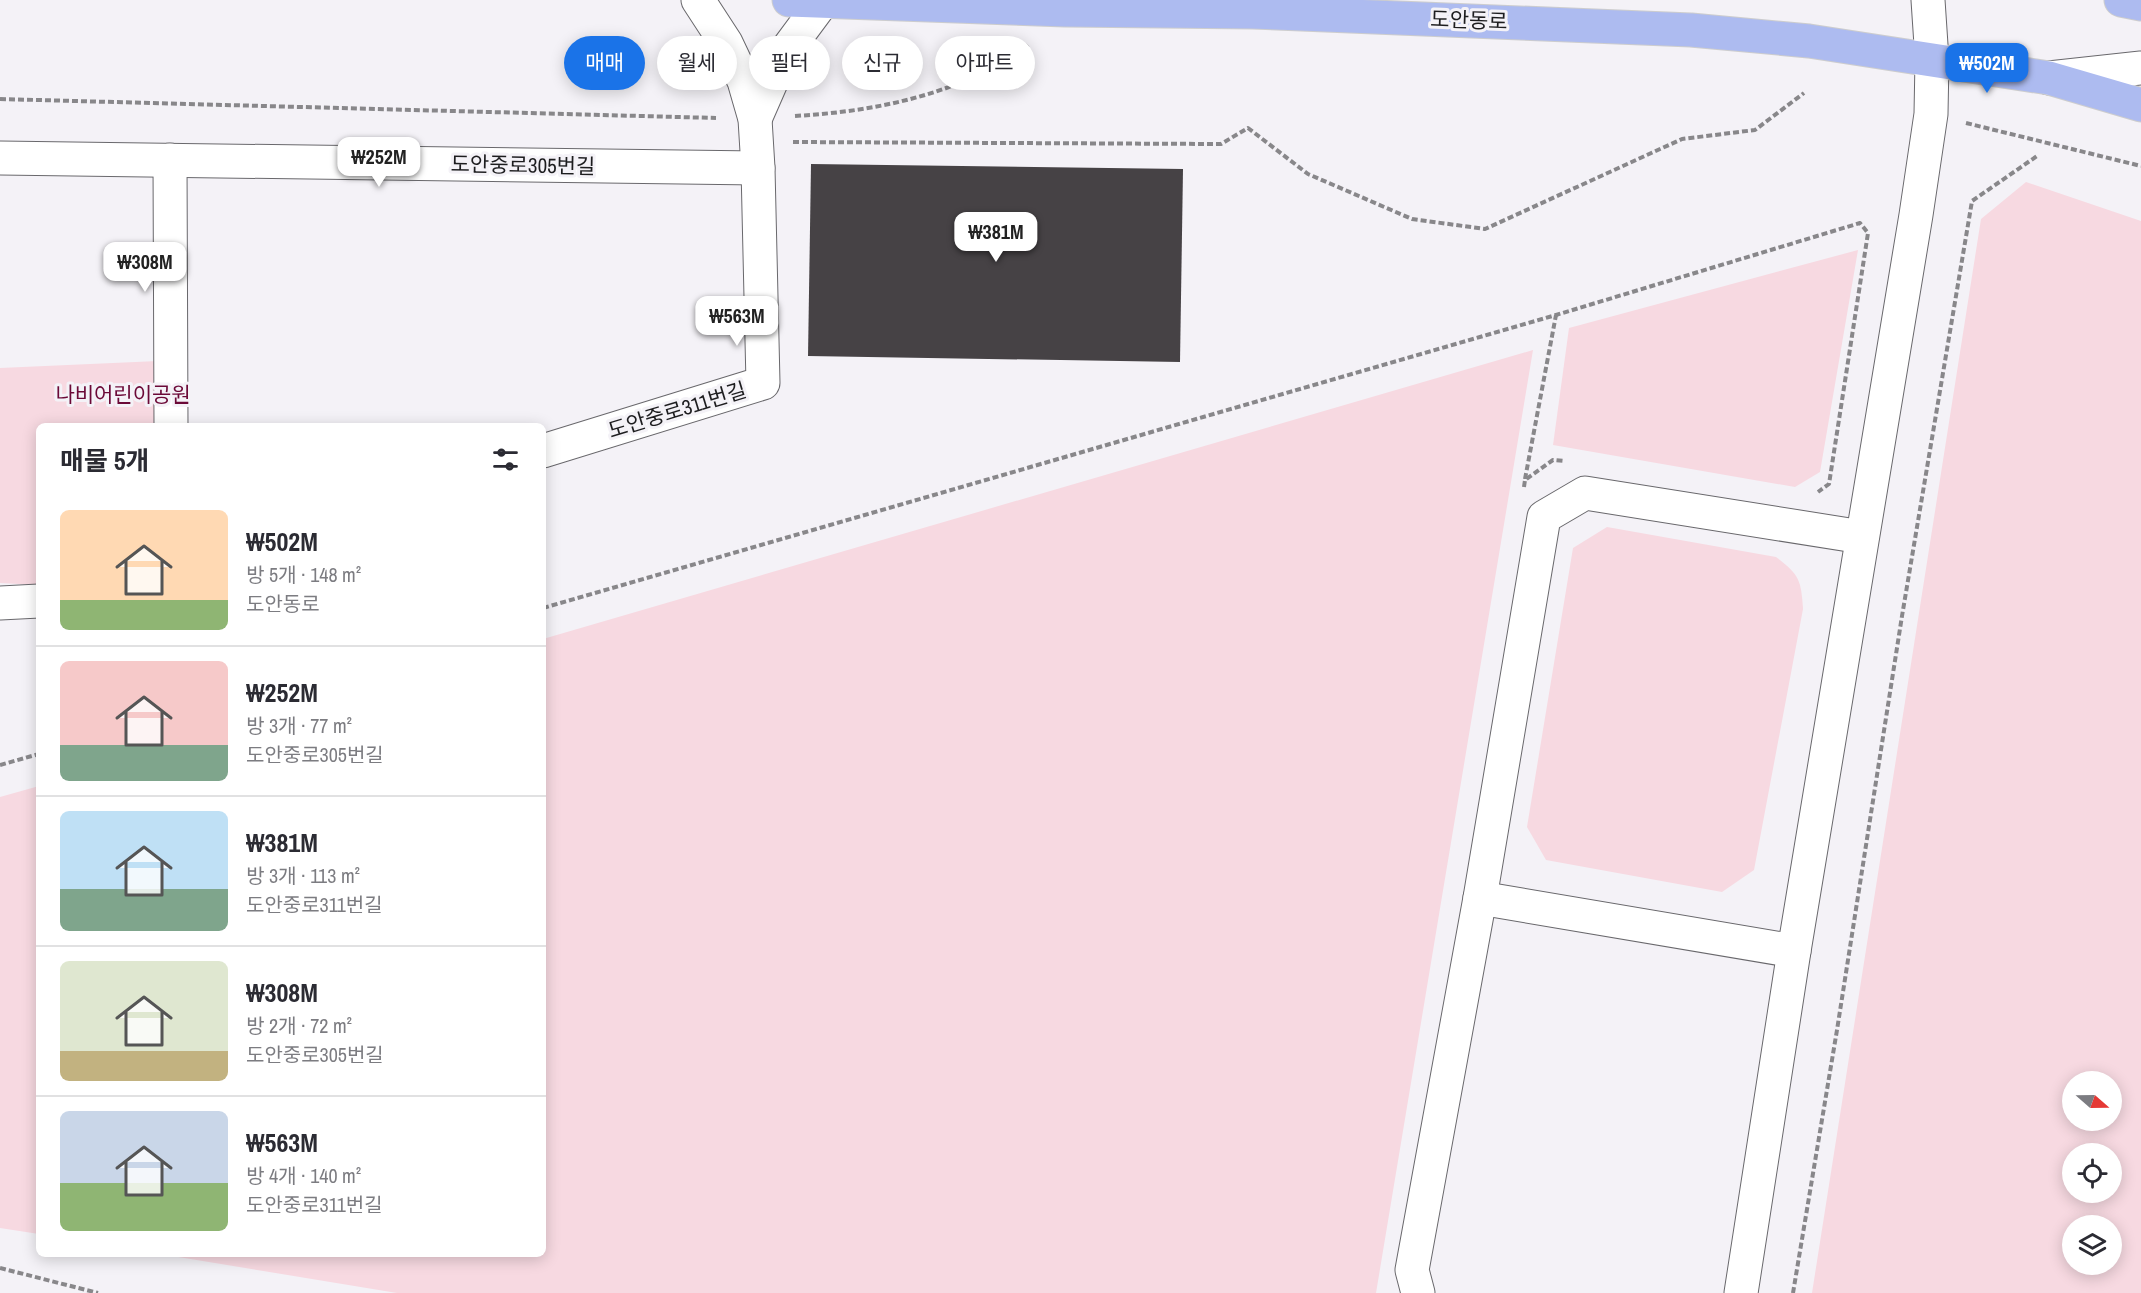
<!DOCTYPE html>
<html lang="ko">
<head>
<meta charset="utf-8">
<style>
	:root { --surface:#fff; --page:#f7f7f7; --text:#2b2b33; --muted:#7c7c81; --line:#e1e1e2; --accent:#1a73e8 }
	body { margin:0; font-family:"Archivo Narrow","Noto Sans KR",sans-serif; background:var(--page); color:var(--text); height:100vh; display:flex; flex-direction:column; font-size:22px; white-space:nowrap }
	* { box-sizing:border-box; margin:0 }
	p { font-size:20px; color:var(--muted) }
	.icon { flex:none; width:33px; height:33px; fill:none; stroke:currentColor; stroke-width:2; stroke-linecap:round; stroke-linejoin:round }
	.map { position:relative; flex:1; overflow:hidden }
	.side { position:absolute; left:36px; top:423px; width:510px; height:834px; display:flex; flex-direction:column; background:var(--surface); border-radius:9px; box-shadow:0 3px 15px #0003 }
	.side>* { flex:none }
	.guide { position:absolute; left:564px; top:36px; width:570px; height:54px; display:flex; gap:12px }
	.needle { width:39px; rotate:110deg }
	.tools { position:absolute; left:2062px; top:1071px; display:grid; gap:12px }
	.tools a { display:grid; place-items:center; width:60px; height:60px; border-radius:50%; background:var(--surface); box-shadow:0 3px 15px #0003; font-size:30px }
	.price { position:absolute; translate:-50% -51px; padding:0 14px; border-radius:12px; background:#fff; color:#222; font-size:20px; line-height:39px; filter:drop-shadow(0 2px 3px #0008) }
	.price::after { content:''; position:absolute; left:50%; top:36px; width:18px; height:14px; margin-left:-9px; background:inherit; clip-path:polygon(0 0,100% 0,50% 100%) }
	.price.current { background:var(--accent); color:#fff }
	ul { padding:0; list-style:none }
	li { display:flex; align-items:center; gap:18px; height:150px; padding:0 24px }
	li+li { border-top:2px solid var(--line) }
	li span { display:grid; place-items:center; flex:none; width:168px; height:120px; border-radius:9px; color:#555 }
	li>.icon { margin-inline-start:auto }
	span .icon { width:72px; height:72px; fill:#fffc; stroke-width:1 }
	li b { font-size:26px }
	h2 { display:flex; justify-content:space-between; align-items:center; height:72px; padding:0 24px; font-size:26px }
	.pill { padding:0 21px; border-radius:27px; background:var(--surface); box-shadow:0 3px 15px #0003; font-size:21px; line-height:54px }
	.pill.current { background:var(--accent); color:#fff }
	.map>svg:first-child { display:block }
</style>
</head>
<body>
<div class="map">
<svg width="2141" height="1293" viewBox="0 0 2141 1293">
	<rect width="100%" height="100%" fill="#f4f2f7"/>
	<g fill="#f7d9e1" fill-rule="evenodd">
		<path d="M2026,182L2141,221V1293H1812L1981,219ZM2073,1082H2112V1120H2073ZM2073,1154H2112V1192H2073ZM2073,1226H2112V1264H2073Z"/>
		<path d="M1858,250L1820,472L1795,487L1553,445L1569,328Z"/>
		<path d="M1533,350L1376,1293H397L160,1254H543V639Z"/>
		<path d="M158,361L157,426H39V585L0,583V368Z"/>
		<path d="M1607,527L1776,557C1799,575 1801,579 1803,609L1754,870L1722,892L1546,860L1527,827L1573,548Z"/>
		<path d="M39,786V1234L0,1228V797Z"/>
	</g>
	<path fill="#464245" d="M811,164L1183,169L1180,362L808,356Z"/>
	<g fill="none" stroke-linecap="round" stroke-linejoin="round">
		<defs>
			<g id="minor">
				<path d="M2049,78L2141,68"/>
				<path d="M755,119L783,55L823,1"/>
				<path d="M0,158L758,168"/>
				<path d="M170,160L171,426"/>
				<path d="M543,451L763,383L758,168L755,119L744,81L726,43L698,0"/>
				<path d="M0,603L39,601"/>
				<path d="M1480,898L1794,951"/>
				<path d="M1418,1293L1412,1270L1480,898L1544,517L1585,493L1862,537"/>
				<path d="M1741,1293L1794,951L1916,215L1931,114L1932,60L1928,0"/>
			</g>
			<g id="major">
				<path d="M789,0L1065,10L1253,12L1691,30L1809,41L2049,78L2141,105"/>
				<path d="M2121,0L2141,4"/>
			</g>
		</defs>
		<use href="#minor" stroke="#69686c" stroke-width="35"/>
		<use href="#major" stroke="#cdcdce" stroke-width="35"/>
		<g stroke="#88878a" stroke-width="4" stroke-dasharray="6 3" stroke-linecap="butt">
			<path d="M0,99L716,118"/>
			<path d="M795,116C862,112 924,101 985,72C1001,64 1015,58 1028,45"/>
			<path d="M1966,123L2141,166"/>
			<path d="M793,142L1221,144L1248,128L1308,174L1412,219L1485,229L1682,139L1755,130L1804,93"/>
			<path d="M1525,479L1556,315"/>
			<path d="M1524,487L1525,480L1553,460L1564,461"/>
			<path d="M543,608L1556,315L1860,223L1868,233L1829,484L1818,492"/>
			<path d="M0,765L39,754"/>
			<path d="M0,1268L98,1293"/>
			<path d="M1793,1293L1837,1030L1902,616L1972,201L2037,156"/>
		</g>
		<use href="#minor" stroke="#fff" stroke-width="33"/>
		<use href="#major" stroke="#adbbf0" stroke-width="33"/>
	</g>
	<g text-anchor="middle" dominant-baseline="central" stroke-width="6" stroke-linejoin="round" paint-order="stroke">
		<g font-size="21" fill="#1d1d1f" stroke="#f4f2f7">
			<text transform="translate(1469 20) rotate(2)">도안동로</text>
			<text transform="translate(523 165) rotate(1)">도안중로305번길</text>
			<text transform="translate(677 410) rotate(-17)">도안중로311번길</text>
		</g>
		<g font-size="21" fill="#6b0937" stroke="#f4f2f7">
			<text x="123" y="394">나비어린이공원</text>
		</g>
	</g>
</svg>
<div class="tools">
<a><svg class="needle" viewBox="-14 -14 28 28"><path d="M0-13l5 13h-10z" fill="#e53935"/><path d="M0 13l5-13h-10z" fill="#7c7c81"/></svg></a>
<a><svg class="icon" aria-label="locate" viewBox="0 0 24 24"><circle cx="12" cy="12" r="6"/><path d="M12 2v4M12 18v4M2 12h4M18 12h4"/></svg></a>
<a><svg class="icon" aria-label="layers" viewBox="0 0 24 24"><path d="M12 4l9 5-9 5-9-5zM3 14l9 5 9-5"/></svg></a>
</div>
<b class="price current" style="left:1987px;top:94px">₩502M</b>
<b class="price" style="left:379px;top:188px">₩252M</b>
<b class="price" style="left:996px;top:263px">₩381M</b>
<b class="price" style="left:145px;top:293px">₩308M</b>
<b class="price" style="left:737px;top:347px">₩563M</b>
<div class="guide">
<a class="pill current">매매</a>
<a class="pill">월세</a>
<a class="pill">필터</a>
<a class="pill">신규</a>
<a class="pill">아파트</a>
</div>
<section class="side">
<h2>매물 5개<svg class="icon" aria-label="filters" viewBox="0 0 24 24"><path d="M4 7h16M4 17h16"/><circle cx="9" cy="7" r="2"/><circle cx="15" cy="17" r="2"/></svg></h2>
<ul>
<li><span style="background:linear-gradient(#ffd9b3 75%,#8fb573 0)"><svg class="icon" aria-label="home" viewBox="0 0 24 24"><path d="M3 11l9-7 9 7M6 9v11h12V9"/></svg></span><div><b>₩502M</b><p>방 5개 · 148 m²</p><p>도안동로</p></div></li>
<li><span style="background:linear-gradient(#f6c9c9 70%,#7fa58c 0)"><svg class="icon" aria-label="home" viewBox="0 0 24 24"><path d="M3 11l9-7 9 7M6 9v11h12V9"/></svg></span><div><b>₩252M</b><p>방 3개 · 77 m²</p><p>도안중로305번길</p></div></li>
<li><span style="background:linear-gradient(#bfe0f5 65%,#7fa58c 0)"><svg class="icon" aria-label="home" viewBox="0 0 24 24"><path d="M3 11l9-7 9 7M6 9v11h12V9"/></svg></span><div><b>₩381M</b><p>방 3개 · 113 m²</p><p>도안중로311번길</p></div></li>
<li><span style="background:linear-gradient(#dfe7d0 75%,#c2b280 0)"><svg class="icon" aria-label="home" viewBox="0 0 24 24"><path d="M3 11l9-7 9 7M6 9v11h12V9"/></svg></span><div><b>₩308M</b><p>방 2개 · 72 m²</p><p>도안중로305번길</p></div></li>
<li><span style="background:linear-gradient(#c9d6e8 60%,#8fb573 0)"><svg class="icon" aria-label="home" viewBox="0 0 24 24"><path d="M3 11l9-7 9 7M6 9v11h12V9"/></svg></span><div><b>₩563M</b><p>방 4개 · 140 m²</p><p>도안중로311번길</p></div></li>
</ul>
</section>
</div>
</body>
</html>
